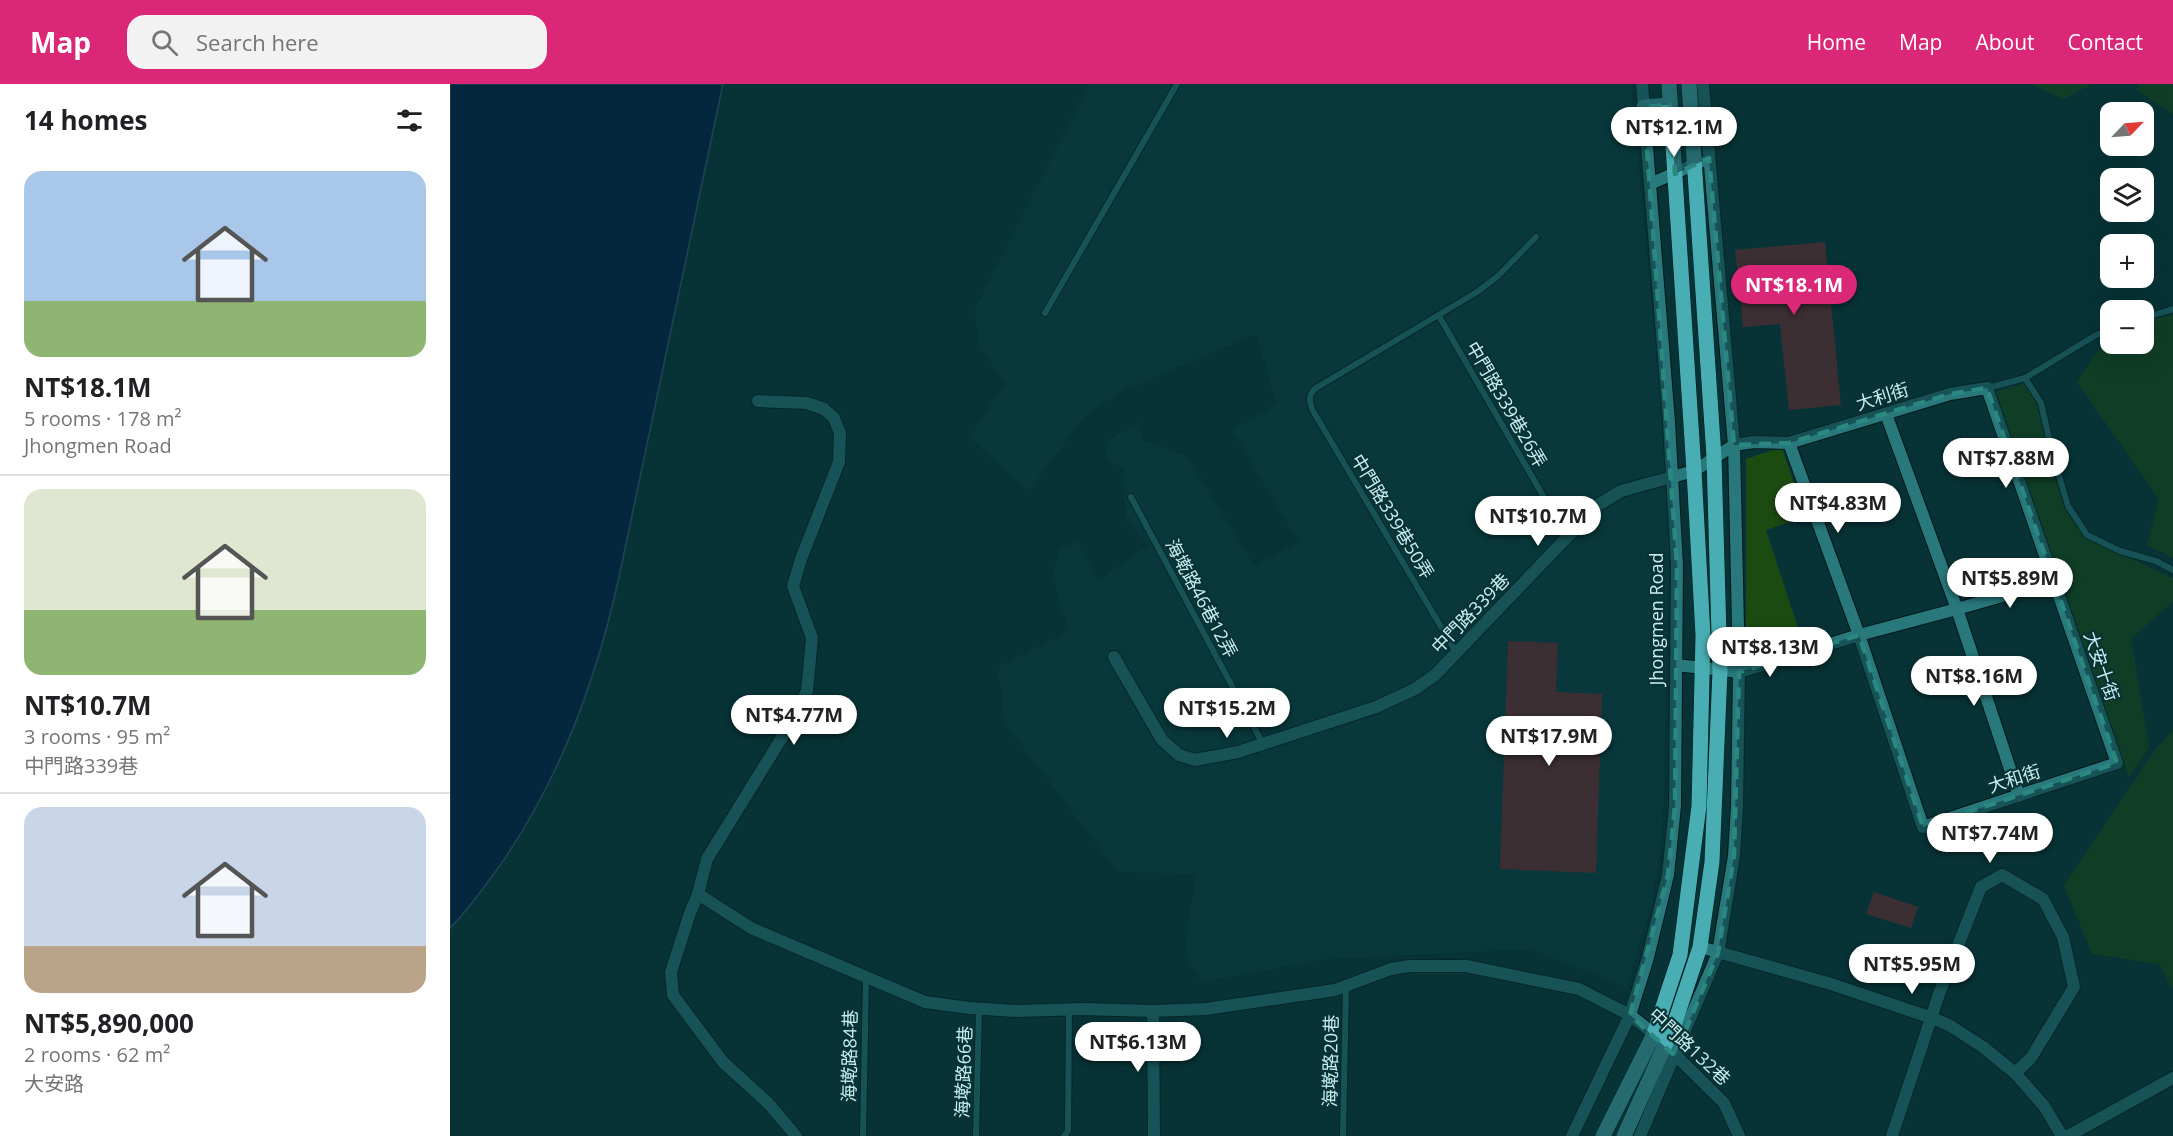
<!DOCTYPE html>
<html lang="en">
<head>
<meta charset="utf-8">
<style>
	:root { --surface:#fff; --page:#f2f2f2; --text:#202124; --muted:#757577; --line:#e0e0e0; --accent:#db2777 }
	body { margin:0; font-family:"Open Sans","Noto Sans TC",sans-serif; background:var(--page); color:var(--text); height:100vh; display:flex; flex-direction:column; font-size:22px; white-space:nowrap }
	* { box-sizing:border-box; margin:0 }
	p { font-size:20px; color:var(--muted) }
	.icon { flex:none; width:33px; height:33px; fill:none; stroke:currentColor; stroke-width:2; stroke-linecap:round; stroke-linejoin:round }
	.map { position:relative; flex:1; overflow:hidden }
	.details { display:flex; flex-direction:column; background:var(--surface); width:450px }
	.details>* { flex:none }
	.needle { width:39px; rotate:65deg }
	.fabs { position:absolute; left:1650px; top:18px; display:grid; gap:12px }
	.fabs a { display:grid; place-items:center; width:54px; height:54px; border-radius:12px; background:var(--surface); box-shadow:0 6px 24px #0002; font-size:30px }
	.price { position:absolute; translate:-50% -51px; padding:0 14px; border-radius:21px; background:#fff; color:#222; font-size:20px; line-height:39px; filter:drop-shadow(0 2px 3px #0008) }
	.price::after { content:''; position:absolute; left:50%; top:36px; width:18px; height:14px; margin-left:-9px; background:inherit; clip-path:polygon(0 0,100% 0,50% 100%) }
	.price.active { background:var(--accent); color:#fff }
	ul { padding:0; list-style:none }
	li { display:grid; align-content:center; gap:12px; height:318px; padding:0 24px }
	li+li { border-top:2px solid var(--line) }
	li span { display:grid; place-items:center; height:186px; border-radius:18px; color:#555 }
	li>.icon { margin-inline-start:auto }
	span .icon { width:108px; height:108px; fill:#fffc; stroke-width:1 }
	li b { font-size:26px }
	h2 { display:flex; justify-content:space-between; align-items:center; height:72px; padding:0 24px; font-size:26px }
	header { display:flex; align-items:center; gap:36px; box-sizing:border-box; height:84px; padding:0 30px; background:var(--accent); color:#fff }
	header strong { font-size:28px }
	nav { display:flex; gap:33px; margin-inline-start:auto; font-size:21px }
	.search { width:420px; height:54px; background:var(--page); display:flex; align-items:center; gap:15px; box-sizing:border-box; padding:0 21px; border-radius:18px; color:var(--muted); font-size:22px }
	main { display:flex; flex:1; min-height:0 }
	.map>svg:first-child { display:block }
</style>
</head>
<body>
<header>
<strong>Map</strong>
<div class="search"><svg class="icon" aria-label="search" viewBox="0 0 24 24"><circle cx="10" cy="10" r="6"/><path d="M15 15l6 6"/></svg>Search here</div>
<nav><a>Home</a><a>Map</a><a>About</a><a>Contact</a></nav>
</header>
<main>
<section class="details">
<h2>14 homes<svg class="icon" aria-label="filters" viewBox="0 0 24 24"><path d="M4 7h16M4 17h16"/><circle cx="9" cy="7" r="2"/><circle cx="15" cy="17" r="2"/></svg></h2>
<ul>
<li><span style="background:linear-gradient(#a9c7e8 70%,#8fb573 0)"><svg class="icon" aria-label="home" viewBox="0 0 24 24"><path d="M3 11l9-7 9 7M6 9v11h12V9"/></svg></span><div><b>NT$18.1M</b><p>5 rooms · 178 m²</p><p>Jhongmen Road</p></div></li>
<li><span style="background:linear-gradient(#dfe7d0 65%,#8fb573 0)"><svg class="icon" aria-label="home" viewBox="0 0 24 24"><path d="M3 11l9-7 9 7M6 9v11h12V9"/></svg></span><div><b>NT$10.7M</b><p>3 rooms · 95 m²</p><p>中門路339巷</p></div></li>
<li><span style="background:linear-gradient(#c9d6e8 75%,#b9a48a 0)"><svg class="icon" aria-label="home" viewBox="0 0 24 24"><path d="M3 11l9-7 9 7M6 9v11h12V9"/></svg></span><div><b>NT$5,890,000</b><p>2 rooms · 62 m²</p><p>大安路</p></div></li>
</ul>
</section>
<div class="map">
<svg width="1723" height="1052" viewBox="0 0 1723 1052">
	<rect width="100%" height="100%" fill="#083336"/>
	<path fill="#0b3e41" d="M639,0H1181L1220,416L1213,743L1202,820L1177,903L1080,865L875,875L753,898L734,870L746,790L668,788L555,639L548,584L620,548L608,514L604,490L608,466L627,457L648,497L698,461L676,435L673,385L656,374L658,357L687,339L694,357L737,373L804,481L849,458L782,346L827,320L806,250L674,306L634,333L578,407L520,353L555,299L529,262L525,226Z"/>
	<g fill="#1c4b12">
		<path d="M1581,0H1642L1613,15Z"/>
		<path d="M1689,0H1723V30L1687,6Z"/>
		<path d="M1723,230V474L1697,461L1709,415L1627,298L1660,249V260H1694V238Z"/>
		<path d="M1575,299L1589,321L1615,424L1635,454L1723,494V517L1681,555L1699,664L1679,693L1544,308Z"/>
		<path d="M1332,363L1355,433L1316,446L1352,556L1296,574V375Z"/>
		<path d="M1723,646V905L1709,880L1642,870L1614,801L1704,667Z"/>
	</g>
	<path fill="#011a47" stroke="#3d5979" stroke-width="1.5" d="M0,0H273L169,493C146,598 109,699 46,787C31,807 18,826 0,844Z"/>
	<g fill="#7d2a2f">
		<path d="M1375,158L1391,321L1339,326L1330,240L1293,243L1285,166Z"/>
		<path d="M1058,557L1108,559L1106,608L1152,610L1146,789L1050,785Z"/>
		<path d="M1424,808L1468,823L1461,844L1416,830Z"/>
	</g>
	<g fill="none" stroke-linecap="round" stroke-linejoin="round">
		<defs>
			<g id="service">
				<path d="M595,229L727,0"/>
				<path d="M989,232L1117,453"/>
				<path d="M1694,234L1723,225"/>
				<path d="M1575,294L1591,319L1603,372L1618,422L1637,451L1670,467L1706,477L1723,486"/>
				<path d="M1538,304L1575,294L1646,251L1660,246"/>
				<path d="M681,413L813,660"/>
				<path d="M1006,568L863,327C859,317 858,311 866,304L1027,208L1048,192L1086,153"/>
				<path d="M413,1052L416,893"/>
				<path d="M526,1052L529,925"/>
				<path d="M614,1052L618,1047L619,926"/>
				<path d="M893,1052L896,903"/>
			</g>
			<g id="minor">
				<path d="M1200,100L1250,78"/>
				<path d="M308,317L357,319L374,325L384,334L390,349L389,378L351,475L343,502L362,554L357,607L336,647L257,775L248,810L240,829L221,888L223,911L273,978L319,1020L346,1052"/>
				<path d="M1436,330L1507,525L1569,712"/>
				<path d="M664,573L712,656L729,671L745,676L788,668L926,623L965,605L985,591L1148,421L1171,407L1244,387L1284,361L1304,358L1339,359L1500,310L1537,304L1667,679L1473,743L1409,551L1339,359"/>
				<path d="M1226,581L1289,588L1409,551L1507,525L1604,497"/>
				<path d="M248,810L301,844L475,918L519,924L566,927L633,925L703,927L756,925L885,906L941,885L959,882H1016L1129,905L1180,931L1204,950L1274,1019L1289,1052"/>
				<path d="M1250,863L1381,900L1482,934L1499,941L1533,963L1565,989L1594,1022L1612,1052"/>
				<path d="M703,927L704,1052"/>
				<path d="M1122,1052L1180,931L1197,877L1218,791L1225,722L1227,481L1219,338L1192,0"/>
				<path d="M1190,1052L1268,869L1284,772L1287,722L1289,588L1284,361L1253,0"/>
				<path d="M1442,1052L1489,910L1531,803L1552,791L1593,815L1613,853L1624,903L1581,974L1565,989"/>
				<path d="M1618,1052L1723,994"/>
			</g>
			<g id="primary">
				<path d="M1194,23L1220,21"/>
				<path d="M1153,1052L1204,950L1230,871L1249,722L1253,551L1244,387L1219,0"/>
				<path d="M1174,1052L1224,941L1250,863L1262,778L1270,587L1264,373L1239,0"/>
			</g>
		</defs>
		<use href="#service" stroke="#02191a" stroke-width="8"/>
		<use href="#minor" stroke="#02191a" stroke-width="14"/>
		<use href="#primary" stroke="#02191a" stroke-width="16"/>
		<use href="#service" stroke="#28787c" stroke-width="6"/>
		<use href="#minor" stroke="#28787c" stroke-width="12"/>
		<use href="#primary" stroke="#48aeb4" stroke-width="15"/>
	</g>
	<path d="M0 0H1723V1052H0ZM1220,21L1225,90L1259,74L1284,361L1339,359L1500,310L1537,304L1667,679L1473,743L1409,551L1289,588L1284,772L1268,869L1225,972L1180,931L1218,791L1225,722L1227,481L1194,23Z" fill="#083336" fill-opacity=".55" fill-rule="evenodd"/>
	<path fill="none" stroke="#2b8881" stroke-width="4.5" stroke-dasharray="12 8" stroke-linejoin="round" d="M1220,21L1225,90L1259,74L1284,361L1339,359L1500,310L1537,304L1667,679L1473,743L1409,551L1289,588L1284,772L1268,869L1225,972L1180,931L1218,791L1225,722L1227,481L1194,23Z"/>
	<g text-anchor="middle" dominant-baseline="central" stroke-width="4.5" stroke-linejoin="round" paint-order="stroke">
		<g font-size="18" fill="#c9edef" stroke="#083336">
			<text transform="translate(1432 312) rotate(-17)">大利街</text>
			<text transform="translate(1057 320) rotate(60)">中門路339巷26弄</text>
			<text transform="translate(943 432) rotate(59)">中門路339巷50弄</text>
			<text transform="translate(752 514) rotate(62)">海墘路46巷12弄</text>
			<text transform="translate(1020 529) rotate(-46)">中門路339巷</text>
			<text transform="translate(1206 535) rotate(-90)">Jhongmen Road</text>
			<text transform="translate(1652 582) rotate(71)">大安十街</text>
			<text transform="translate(1564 694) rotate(-18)">大和街</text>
			<text transform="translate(1240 962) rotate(43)">中門路132巷</text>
			<text transform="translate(399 972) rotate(-89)">海墘路84巷</text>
			<text transform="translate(880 977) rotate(-89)">海墘路20巷</text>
			<text transform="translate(513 988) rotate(-88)">海墘路66巷</text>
		</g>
	</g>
</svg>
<div class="fabs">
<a><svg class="needle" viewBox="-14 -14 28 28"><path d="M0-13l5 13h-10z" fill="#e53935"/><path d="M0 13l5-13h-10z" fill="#757577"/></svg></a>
<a><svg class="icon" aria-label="layers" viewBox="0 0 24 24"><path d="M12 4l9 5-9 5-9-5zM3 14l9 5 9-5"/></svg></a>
<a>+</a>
<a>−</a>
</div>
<b class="price" style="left:1224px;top:74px">NT$12.1M</b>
<b class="price active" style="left:1344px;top:232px">NT$18.1M</b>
<b class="price" style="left:1556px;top:405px">NT$7.88M</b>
<b class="price" style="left:1388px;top:450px">NT$4.83M</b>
<b class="price" style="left:1088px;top:463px">NT$10.7M</b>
<b class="price" style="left:1560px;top:525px">NT$5.89M</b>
<b class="price" style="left:1320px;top:594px">NT$8.13M</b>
<b class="price" style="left:1524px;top:623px">NT$8.16M</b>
<b class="price" style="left:777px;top:655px">NT$15.2M</b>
<b class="price" style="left:344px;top:662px">NT$4.77M</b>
<b class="price" style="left:1099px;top:683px">NT$17.9M</b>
<b class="price" style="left:1540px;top:780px">NT$7.74M</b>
<b class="price" style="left:1462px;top:911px">NT$5.95M</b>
<b class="price" style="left:688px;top:989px">NT$6.13M</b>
</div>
</main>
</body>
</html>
